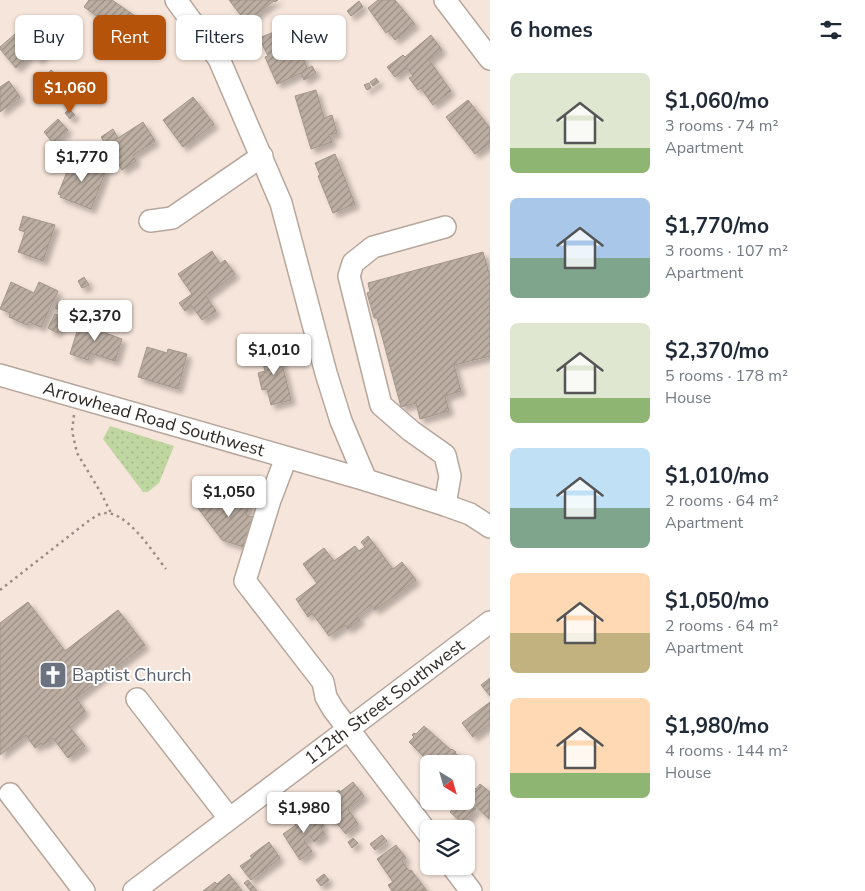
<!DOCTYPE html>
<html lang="en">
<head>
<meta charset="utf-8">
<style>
	:root { --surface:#fff; --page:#f2f2f3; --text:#1f2937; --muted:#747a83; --accent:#b45309 }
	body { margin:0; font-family:"Nunito Sans",sans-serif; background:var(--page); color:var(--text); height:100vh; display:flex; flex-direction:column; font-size:19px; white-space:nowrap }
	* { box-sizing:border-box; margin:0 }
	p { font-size:16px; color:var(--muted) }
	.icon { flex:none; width:28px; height:28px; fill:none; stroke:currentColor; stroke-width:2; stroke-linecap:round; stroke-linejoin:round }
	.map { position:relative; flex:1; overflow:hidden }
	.sheet { display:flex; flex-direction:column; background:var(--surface); width:375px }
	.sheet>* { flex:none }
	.hud { position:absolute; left:15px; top:15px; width:400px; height:45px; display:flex; gap:10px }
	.needle { width:32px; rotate:143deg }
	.fabs { position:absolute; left:420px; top:755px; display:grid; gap:10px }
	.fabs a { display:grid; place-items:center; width:55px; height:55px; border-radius:8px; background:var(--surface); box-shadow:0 1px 4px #0004; font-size:25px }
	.price { position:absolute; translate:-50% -42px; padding:0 11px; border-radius:5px; background:#fff; color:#222; font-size:16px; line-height:32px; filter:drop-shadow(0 1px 2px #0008) }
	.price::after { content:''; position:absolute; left:50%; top:30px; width:15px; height:11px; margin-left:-8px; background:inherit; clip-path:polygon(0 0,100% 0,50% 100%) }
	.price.current { background:var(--accent); color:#fff }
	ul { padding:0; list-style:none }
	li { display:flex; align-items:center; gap:15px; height:125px; padding:0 20px }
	li span { display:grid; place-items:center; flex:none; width:140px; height:100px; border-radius:8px; color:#555 }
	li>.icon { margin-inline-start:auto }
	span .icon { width:60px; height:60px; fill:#fffc; stroke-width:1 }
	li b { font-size:21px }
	h2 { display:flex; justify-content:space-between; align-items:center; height:60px; padding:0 20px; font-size:21px }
	.chip { padding:0 18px; border-radius:8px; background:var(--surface); box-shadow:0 1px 4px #0004; font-size:18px; line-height:45px }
	.chip.current { background:var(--accent); color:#fff }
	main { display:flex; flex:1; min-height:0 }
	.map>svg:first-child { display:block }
</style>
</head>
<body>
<main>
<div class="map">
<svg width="490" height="891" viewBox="0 0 490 891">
	<defs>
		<pattern id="garden-dots" width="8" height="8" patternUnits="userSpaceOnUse" patternTransform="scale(1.25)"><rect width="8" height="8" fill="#bfd6a1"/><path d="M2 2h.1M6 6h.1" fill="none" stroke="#a5b88b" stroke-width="1.8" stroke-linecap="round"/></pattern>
		<pattern id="building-hatch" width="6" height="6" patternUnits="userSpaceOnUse" patternTransform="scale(1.25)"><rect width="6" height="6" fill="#bcaea2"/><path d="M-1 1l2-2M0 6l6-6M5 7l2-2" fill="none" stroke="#998e84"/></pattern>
		<filter id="shadow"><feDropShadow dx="4.5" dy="4.5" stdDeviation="2.5" flood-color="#0004"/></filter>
	</defs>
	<rect width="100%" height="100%" fill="#f6e5da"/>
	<path fill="url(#garden-dots)" d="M110,426L174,446L159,483L148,492H143L103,439Z"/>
	<g fill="url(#building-hatch)" stroke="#a29689" filter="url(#shadow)">
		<path d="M89,0H112L144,22L131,40L84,7Z"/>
		<path d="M229,0H278L275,2L274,1L246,22Z"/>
		<path d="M378,0H395L415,24L395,40L388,31L386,33L368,8Z"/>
		<path d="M359,1L363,7L351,16L347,11Z"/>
		<path d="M37,15L54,36L43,46L48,51L38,60L32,54L16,68L0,49V47Z"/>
		<path d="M284,28L287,34L292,32L294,38L289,40L296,55L301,53L307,68L303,71L312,66L316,73L304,80L301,73L277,84L265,57L268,56L259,38Z"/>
		<path d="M431,35L442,50L429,60L451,91L433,105L421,88L418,90L409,78L413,76L407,68L395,77L387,67L403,55L405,57Z"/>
		<path d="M51,70L57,75L50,84L44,79Z"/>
		<path d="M376,78L379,82L373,86L370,82Z"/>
		<path d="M9,81L20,97L0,112V87Z"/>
		<path d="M369,83L371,88L367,90L364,85Z"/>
		<path d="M316,90L324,118L332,115L337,133L329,135L332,142L311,149L295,96Z"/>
		<path d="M193,97L214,124L183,147L163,120Z"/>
		<path d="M468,100L490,128V143L475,154L446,117Z"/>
		<path d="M69,109L75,115L70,119L65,113Z"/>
		<path d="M58,119L68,130L53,143L44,132Z"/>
		<path d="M143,122L155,141L133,155L136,161L122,170L101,137L113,129L118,138Z"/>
		<path d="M335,154L355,204L333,213L318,176L320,175L315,163Z"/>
		<path d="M77,158L106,170L91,209L60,197L61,195L58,194L69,167L73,168Z"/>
		<path d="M23,216L55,225L43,261L18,252L25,232L19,230Z"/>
		<path d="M212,251L220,264L225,260L235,274L206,296L216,311L202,320L192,306L185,311L179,303L192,294L178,274Z"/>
		<path d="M483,252L490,277V356L454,365L461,391L445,396L449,411L420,419L416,403L401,407L377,318H374L367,293L370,292L368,283Z"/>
		<path d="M84,277L89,285L82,288L78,281Z"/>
		<path d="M11,282L34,293L39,282L58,291L41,327L29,322L27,325L9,317L10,313L0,309Z"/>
		<path d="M58,303L63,305L60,310L55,308Z"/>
		<path d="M66,311L73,313L71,319L65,318Z"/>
		<path d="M55,314L60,316L57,322L61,323L57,333L48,328Z"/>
		<path d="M85,319L102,324L100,331L122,339L115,361L90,353L88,360L70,354L79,325L83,326Z"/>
		<path d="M277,344L291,400L271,405L267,389L262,390L258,373L265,371L259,349Z"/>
		<path d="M147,347L167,353L168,349L187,354L178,389L138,377Z"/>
		<path d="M203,489L250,504L246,515L260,519L250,549L222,540L197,507Z"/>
		<path d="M368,536L393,569L402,562L416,580L375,610L371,605L357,616L360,620L348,629L345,625L329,636L312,613L308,617L296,599L317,583L303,564L324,548L334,561L355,546L359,551L365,547L361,542Z"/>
		<path d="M28,602L65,651L118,610L145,645L76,698L85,711L69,726L85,746L68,758L53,738L43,745L41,743L35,748L26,735L0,755V623Z"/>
		<path d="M490,678V696L481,685Z"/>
		<path d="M490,702V724L473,737L462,723Z"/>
		<path d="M424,726L451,750L452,749L456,752L455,753L460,758L456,762L455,760L452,764H431L409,742L414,737L412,735L414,733L416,734Z"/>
		<path d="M353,782L364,796L348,809L358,824L346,834L333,819L332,821L319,805L339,790L340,792Z"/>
		<path d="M480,784L490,792L489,819L466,797V794L473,786L476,789Z"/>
		<path d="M460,801H466L476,809L463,824L450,812Z"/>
		<path d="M312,810L324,826L321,828L325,834L314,842L310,836L304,841L312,851L300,860L283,834L296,825L294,823Z"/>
		<path d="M382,835L387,841L375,850L370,844Z"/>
		<path d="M353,838L358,843L352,848L348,842Z"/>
		<path d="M269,842L280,858L251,880L240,866L252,858L250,856Z"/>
		<path d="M396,845L406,858L402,861L409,871L411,870L427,891H392L388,885L393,882L377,859Z"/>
		<path d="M229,874L242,891H203L215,882L217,884Z"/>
		<path d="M324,874L329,880L321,886L316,880Z"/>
		<path d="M248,880L257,891H251L244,883Z"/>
	</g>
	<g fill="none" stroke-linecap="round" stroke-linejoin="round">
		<defs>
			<g id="minor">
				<path d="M176,0L219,59L281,203L326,373L341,421L366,480"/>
				<path d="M445,0L490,59"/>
				<path d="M150,221L172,218L262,156"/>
				<path d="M445,227L373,247L353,263L349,276L381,405L411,431L445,455L450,476L445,505"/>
				<path id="s1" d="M0,375L366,480L445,505L470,514L490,527"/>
				<path d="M286,458L270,500L245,581L323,682L326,697L333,709L429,835"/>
				<path d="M137,699L229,818"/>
				<path d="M10,794L84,891"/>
				<path d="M452,866L471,891"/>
				<path id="s2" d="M134,891L490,622"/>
			</g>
		</defs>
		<use href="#minor" stroke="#b6a69c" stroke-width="24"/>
		<g stroke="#988c84" stroke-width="2.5" stroke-dasharray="2.5 4" stroke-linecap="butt">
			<path d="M74,415L72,431L77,453L101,493L111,513"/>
			<path d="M0,590L87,522C91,520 95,516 100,514C125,506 153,553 166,569"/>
		</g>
		<use href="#minor" stroke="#fff" stroke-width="21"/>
	</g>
	<defs>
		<symbol id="church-square" viewBox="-11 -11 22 22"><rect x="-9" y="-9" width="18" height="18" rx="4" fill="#6b7280" stroke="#fff"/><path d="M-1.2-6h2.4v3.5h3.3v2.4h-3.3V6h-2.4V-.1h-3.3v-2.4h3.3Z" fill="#fff"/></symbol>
	</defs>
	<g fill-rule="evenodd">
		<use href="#church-square" x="37" y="659" width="32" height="32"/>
	</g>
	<g text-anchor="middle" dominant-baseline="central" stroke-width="4" stroke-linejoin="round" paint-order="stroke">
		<g font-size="18" fill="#322c28" stroke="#fff">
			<text stroke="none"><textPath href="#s1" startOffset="160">Arrowhead Road Southwest</textPath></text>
			<text stroke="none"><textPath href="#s2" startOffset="314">112th Street Southwest</textPath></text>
		</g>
		<g font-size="18" fill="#5b616d" stroke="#fff" text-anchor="start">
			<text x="72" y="675">Baptist Church</text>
		</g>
	</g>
</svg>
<div class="fabs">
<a><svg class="needle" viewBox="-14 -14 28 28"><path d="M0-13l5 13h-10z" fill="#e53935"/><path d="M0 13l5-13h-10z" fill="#747a83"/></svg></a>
<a><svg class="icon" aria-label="layers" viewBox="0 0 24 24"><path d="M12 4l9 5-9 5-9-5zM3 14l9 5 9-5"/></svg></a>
</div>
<b class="price current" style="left:70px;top:114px">$1,060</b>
<b class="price" style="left:82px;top:183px">$1,770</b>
<b class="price" style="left:95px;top:342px">$2,370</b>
<b class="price" style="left:274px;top:376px">$1,010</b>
<b class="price" style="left:229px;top:518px">$1,050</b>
<b class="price" style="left:304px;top:834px">$1,980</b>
<div class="hud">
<a class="chip">Buy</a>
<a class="chip current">Rent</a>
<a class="chip">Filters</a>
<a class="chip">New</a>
</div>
</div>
<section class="sheet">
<h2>6 homes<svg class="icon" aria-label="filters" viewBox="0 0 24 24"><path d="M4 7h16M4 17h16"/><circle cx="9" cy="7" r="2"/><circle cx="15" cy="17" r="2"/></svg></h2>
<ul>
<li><span style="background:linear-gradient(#dfe7d0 75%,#8fb573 0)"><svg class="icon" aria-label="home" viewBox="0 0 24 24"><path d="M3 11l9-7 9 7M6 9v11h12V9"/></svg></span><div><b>$1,060/mo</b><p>3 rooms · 74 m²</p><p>Apartment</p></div></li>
<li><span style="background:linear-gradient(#a9c7e8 60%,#7fa58c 0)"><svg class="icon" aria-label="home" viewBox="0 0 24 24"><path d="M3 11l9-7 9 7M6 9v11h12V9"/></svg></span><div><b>$1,770/mo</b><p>3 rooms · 107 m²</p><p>Apartment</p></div></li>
<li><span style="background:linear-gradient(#dfe7d0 75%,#8fb573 0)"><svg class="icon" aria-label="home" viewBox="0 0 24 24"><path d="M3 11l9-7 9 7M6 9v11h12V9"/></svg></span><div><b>$2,370/mo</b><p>5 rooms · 178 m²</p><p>House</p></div></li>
<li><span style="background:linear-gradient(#bfe0f5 60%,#7fa58c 0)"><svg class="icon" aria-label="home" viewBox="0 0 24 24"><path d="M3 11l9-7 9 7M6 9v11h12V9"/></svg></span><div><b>$1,010/mo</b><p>2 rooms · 64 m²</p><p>Apartment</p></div></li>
<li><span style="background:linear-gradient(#ffd9b3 60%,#c2b280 0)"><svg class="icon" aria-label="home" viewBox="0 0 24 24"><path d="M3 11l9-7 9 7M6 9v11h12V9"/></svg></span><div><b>$1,050/mo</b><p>2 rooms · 64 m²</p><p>Apartment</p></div></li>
<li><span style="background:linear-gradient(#ffd9b3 75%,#8fb573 0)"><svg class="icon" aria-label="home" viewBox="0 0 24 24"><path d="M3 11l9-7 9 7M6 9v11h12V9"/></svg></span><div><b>$1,980/mo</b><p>4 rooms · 144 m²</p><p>House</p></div></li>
</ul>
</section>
</main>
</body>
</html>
